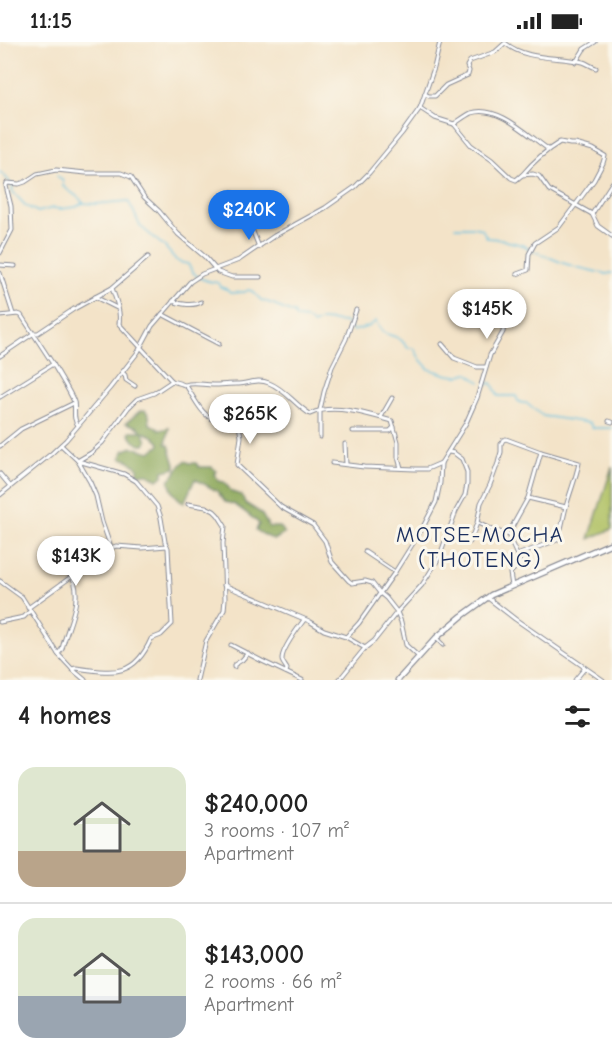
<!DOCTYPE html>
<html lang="en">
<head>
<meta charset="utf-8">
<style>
	:root { --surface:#fff; --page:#f2f2f2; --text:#222; --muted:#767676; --line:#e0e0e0; --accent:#1a73e8 }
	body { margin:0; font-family:"Comic Neue",sans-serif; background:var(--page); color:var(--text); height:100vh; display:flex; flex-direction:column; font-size:22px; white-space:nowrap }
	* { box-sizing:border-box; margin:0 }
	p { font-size:20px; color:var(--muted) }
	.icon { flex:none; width:33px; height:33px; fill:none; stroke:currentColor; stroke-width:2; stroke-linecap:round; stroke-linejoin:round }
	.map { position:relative; height:638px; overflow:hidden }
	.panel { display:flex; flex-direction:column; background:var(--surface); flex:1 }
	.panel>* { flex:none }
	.price { position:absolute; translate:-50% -51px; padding:0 14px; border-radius:21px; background:#fff; color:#222; font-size:20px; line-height:39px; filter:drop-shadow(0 2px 3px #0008) }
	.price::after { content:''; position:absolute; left:50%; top:36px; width:18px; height:14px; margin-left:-9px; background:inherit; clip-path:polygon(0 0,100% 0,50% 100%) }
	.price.selected { background:var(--accent); color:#fff }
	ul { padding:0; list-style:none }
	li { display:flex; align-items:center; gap:18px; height:150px; padding:0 18px }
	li+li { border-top:2px solid var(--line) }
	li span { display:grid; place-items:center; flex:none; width:168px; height:120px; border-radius:18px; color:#555 }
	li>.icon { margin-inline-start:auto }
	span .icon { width:72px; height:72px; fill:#fffc; stroke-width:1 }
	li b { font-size:26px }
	h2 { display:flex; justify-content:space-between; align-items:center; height:72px; padding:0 18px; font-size:26px }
	.status { display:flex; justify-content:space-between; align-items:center; height:42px; padding:0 30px; background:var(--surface); direction:ltr }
	.status svg { height:16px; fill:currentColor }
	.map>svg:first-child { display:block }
</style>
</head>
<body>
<div class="status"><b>11:15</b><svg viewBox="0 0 49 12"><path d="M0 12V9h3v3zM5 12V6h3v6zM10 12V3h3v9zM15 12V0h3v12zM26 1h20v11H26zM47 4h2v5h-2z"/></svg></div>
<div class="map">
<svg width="612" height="638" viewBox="0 0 612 638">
	<rect width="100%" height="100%" fill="#fbf7ec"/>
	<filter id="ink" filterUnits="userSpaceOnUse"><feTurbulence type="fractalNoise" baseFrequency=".0167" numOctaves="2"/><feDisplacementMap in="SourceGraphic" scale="12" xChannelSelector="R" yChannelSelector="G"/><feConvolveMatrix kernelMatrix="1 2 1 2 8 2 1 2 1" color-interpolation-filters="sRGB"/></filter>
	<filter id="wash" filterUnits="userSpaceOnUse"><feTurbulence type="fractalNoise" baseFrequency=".008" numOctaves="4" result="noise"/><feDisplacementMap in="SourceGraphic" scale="24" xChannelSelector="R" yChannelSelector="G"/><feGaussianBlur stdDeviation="1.35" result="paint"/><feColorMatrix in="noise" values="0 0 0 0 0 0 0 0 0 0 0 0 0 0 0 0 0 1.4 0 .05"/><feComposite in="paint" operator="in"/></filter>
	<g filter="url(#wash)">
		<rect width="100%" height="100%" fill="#f3e3c8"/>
		<path fill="#b0c165" stroke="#667862" stroke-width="1.5" d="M612,425V487L589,497Z"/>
		<g fill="#8ca75a" stroke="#546b5c" stroke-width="1.5">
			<path d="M145,368L149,373L150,382L160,388L169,386L166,402L169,403L176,426L163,429V434L158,438L148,432H138V426L128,418L121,416L123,409L132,405L150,410L159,404L160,401L153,394L143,390L147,399L145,403H140L134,399L129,392L131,389H142L138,385L126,381L140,369Z"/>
			<path d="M185,419L190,421H196L199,425H212L216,429L214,432L219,439L224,440L232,450L242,453L245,461L261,471L269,485H279L285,491L274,498C268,494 262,493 256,488L259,482C256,478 240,466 235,463C231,461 229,461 225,460L217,449L195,437L184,461C175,454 171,449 169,438C176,432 178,424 185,419Z"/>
		</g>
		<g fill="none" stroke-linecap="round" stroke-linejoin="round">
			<g stroke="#61bfdf" stroke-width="1.5">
				<path d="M0,130C7,135 10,140 13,146L12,149L26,164L38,170L53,166L60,167L76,165L83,161L96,162L128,159L133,168L140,184L165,205L176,218L179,220L188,222C194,236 204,239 219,241L221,245L226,247L230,251L245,250L248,248L252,249L261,258L276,263L278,265L295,272L296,276L307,277L313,282L321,278L345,280L353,289L370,284L376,279C384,298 389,289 401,298C404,301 406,304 408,306H414L420,317L429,327L448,333L458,334L467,331L480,340"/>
				<path d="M57,134C61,137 64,138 63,144C70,151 78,153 83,161"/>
				<path d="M455,185H473L482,187L487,196L501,197L506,199L523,203L531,208L563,221L576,225L606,232L612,231"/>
				<path d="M486,342L492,341L498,354H516L518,359L522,361H526L543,374L590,381L593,386H612"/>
			</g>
		</g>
	</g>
	<g filter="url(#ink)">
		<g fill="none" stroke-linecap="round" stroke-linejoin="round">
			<defs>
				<g id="minor">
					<path d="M576,20L584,7L595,0"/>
					<path d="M425,52L429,54H435L446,43L468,33L469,29L467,24L470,19L495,10L505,1C527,19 557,14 583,20C587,21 592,25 596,26"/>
					<path d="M420,66L435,76L454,82L471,103L492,118L511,136L516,138L522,133L533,132L539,134L549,148L592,172L598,184L612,194"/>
					<path d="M454,82C460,78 465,74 471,71C497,62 528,93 548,107"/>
					<path d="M232,150L240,157L242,162L259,205"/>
					<path d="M592,172L612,141"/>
					<path d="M0,211L12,188L11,164L6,144L7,141L19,142L25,140L37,132L56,128L86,131H121L131,135L144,155L159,169L178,192L205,215L218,230L232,235H260"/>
					<path d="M0,223L15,224"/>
					<path d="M0,231L13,272"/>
					<path d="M517,232L528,228L529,212L535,201L559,185L594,138L603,121L605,114L593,107L575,102H570L560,100C545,109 533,120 522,133"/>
					<path d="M112,246C116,258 121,270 119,282L172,339C177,341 183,341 187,345C196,359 202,375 219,380C225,382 233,381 239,383"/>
					<path d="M95,255L112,246L148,215"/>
					<path d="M173,259C181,263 194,264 201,260"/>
					<path d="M162,272L219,302"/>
					<path d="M0,274L18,272L21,273L53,322L0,355"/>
					<path d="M442,302L454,316L477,325H486"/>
					<path d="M0,314L34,291H38L74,267L94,256L95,255L117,266"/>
					<path d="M53,322C58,331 71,351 74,360C76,369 72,376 78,383"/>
					<path d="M122,330L125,333L126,338L135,344"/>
					<path d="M185,343C194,340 203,343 213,343C221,343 229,342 236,342C248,342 257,336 269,341C285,347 295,363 310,372C333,361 368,372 392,379L398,400V415L401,426"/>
					<path d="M240,362L241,381L239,383L241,395L237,423L281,465L313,483L325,499L332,520L349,539L352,541L365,539L372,541L380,551"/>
					<path d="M381,375L392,356"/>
					<path d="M609,379L612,380"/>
					<path d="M353,389H390L394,385"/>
					<path d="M320,395V368L324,350L332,325L346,297L356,268"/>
					<path d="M345,402L346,422"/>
					<path d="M61,403L78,419L90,440L96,454L102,480L111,506"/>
					<path d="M0,404L21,387L74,361"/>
					<path d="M79,418L91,411L102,401L128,366L137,357L154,351L172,339"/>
					<path d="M332,421L364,425L415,427H427L441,421"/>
					<path d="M0,432L10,444"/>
					<path d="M0,453L51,412L66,398L110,346L138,310L152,284L190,240L202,232L239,218L274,194L325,166L355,145L369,131L402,91L420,66L434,26L440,0"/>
					<path d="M528,456L566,465"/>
					<path d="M188,462L206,465L214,469L218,473L225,484L223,501L225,557L224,568L206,599L197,638"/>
					<path d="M478,481L492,488L510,493"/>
					<path d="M470,500L477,481L481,461L490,443L498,421L501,410V402L503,398L506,397L541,410L579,421C576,436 570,450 566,465C563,476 562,487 557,498L517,513L520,521L510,531L512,544"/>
					<path d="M365,510L395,530"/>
					<path d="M517,513L510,498V493L513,483L528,456L541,410"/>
					<path d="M0,539L22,555L58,612L72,627L85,638"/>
					<path d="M224,543L309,579L324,588L346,595L365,606"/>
					<path d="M380,551L386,556L397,570L401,580L406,603L419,615"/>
					<path d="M488,556L515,577L603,638"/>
					<path d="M28,566L111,506L116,504L142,506L167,504"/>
					<path d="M0,580L24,575L30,569"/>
					<path d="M346,595L359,581L395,530L422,487L436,460L440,441L441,421L466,381L477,356L490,313L503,290L505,275"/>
					<path d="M436,596L443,603"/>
					<path d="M231,603L262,619L302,638"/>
					<path d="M58,612L62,607C67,584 84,558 72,534"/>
					<path d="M234,625V623L242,618L248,611"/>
					<path d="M72,627L76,626C113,631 134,636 151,597L161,593L172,582L168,506L165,500L161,476L157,464L136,439L124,432L78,419"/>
					<path d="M286,630L287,627C286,625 282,620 282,618C281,608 298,586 304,578"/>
					<path d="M339,638L365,606L374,599L397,570L422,543L439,516L456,469L465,453L467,442V430L462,417L454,411L449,410"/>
					<path d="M575,638L585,626"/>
				</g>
				<path id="major" d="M398,638L436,596L462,574L491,553L612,501"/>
			</defs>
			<use href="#minor" stroke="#878993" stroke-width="5"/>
			<use href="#major" stroke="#878993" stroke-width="7"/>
			<use href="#minor" stroke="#fff" stroke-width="3"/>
			<use href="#major" stroke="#fff" stroke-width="4.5"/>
		</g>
	</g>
	<g text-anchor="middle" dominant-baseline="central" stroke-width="6" stroke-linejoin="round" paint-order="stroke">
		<g font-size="22" letter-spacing="1.5" fill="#1b2f5e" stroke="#fbf7ec">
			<text x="480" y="493">MOTSE-MOCHA<tspan x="480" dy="25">(THOTENG)</tspan></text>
		</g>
	</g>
</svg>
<b class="price selected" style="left:249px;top:199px">$240K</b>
<b class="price" style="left:487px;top:298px">$145K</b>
<b class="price" style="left:250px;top:403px">$265K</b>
<b class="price" style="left:76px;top:545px">$143K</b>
</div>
<section class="panel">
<h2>4 homes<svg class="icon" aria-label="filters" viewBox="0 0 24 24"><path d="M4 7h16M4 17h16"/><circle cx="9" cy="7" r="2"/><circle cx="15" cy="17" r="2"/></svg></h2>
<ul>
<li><span style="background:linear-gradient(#dfe7d0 70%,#b9a48a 0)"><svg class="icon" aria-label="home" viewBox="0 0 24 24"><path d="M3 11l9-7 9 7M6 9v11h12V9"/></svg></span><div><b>$240,000</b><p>3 rooms · 107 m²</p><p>Apartment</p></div></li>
<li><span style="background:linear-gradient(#dfe7d0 65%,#9aa5b1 0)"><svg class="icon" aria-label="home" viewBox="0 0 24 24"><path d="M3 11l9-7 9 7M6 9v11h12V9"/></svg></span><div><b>$143,000</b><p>2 rooms · 66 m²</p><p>Apartment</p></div></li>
</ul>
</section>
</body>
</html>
